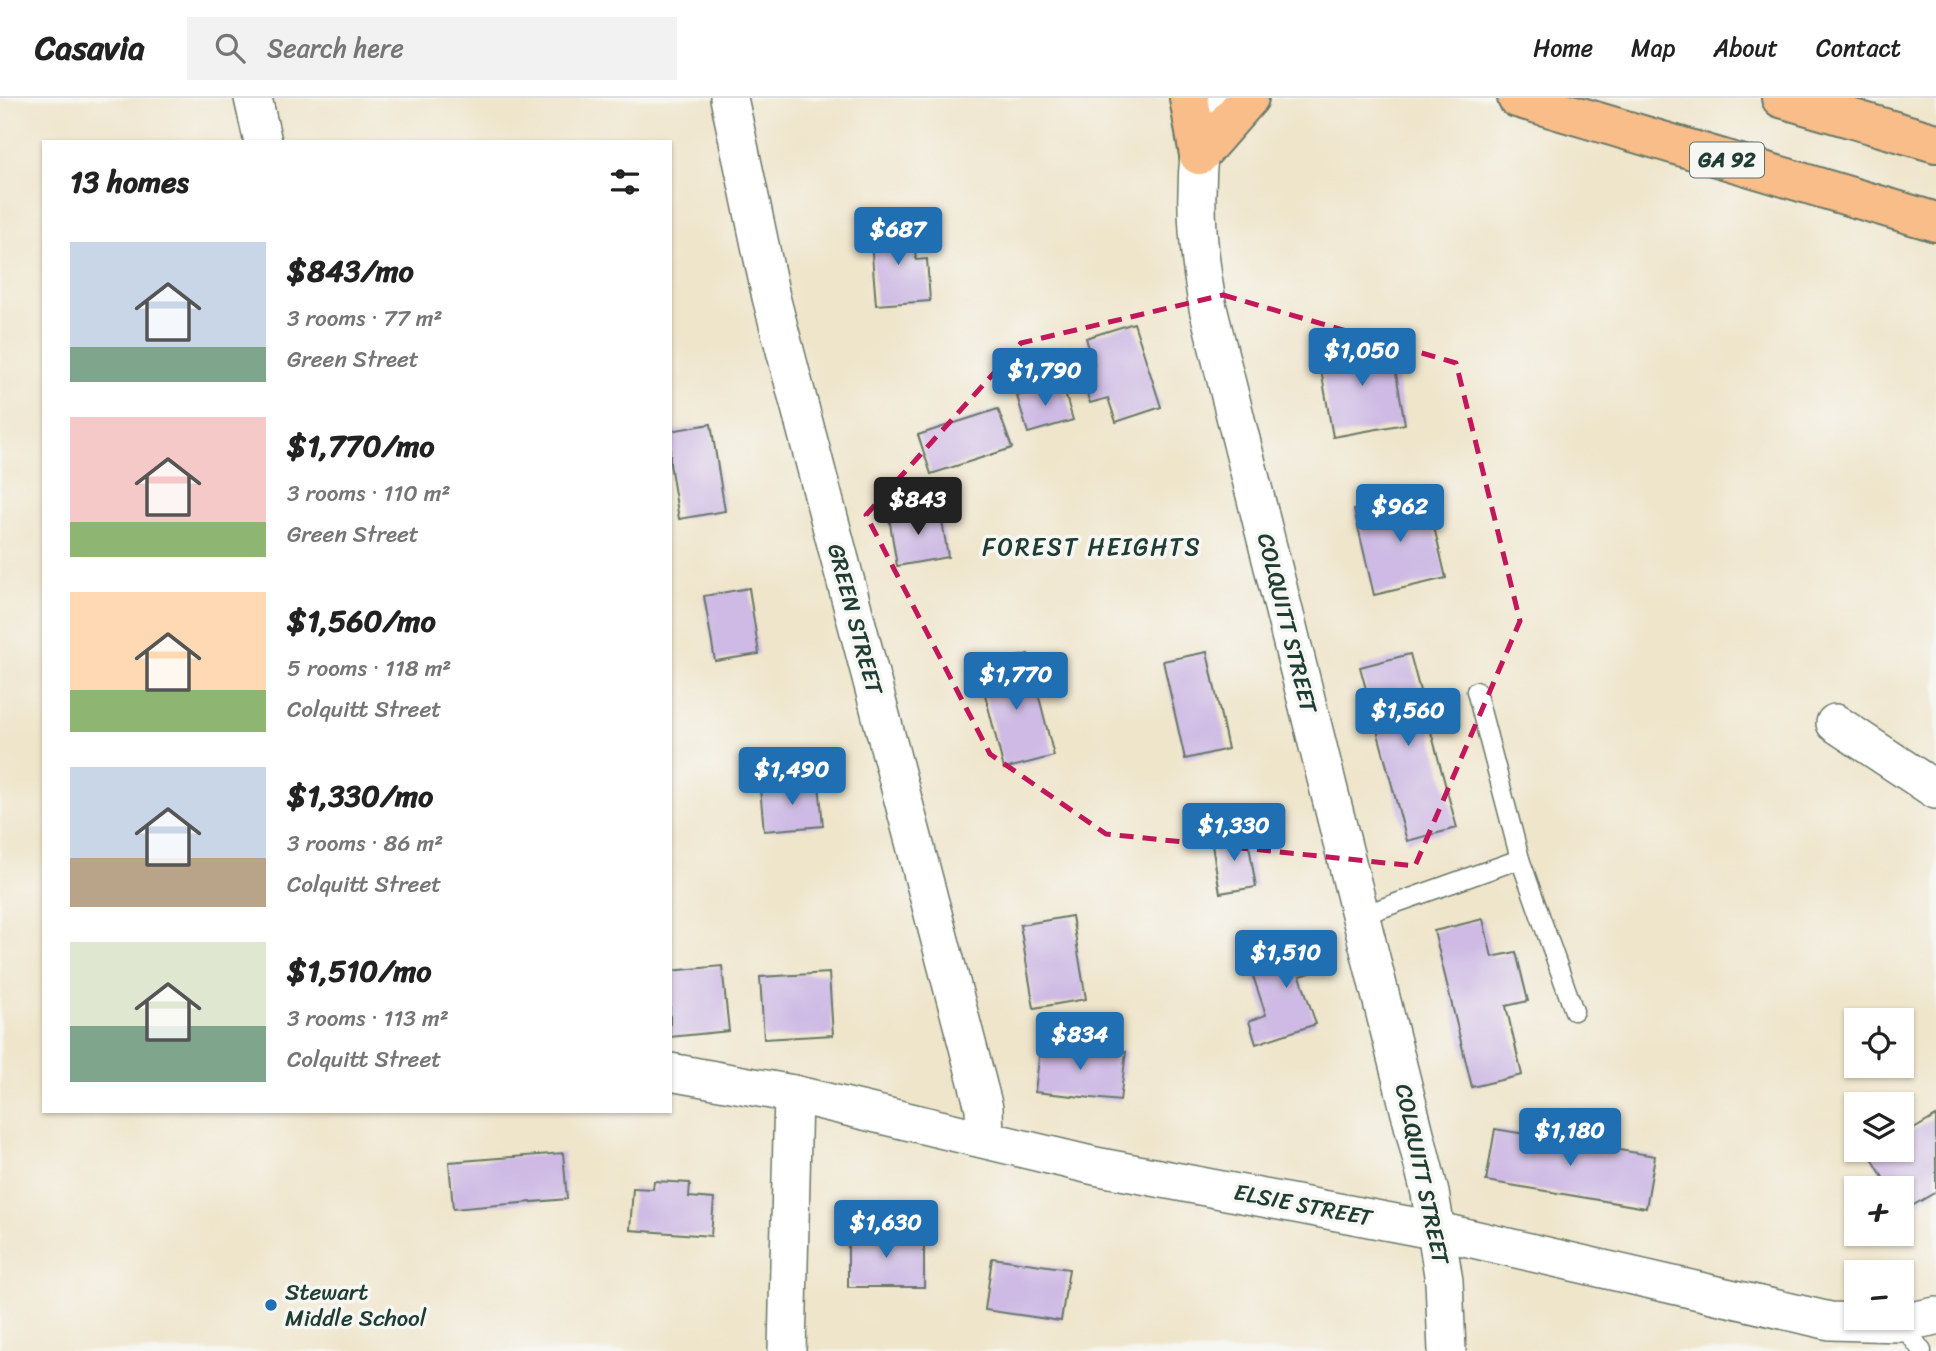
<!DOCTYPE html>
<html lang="en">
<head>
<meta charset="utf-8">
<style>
	:root { --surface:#fff; --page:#f2f2f2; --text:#222; --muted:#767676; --line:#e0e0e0; --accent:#1f6fb2 }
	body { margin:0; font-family:Sriracha,sans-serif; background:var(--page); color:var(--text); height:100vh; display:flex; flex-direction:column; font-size:26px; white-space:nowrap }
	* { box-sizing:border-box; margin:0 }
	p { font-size:23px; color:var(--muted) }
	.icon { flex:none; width:38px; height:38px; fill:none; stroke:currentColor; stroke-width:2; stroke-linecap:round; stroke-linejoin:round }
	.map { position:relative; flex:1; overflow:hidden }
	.side { position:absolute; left:42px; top:42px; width:630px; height:973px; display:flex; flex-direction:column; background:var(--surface); border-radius:0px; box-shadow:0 2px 5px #0004 }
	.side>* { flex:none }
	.controls { position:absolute; left:1844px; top:910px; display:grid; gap:14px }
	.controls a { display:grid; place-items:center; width:70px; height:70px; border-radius:0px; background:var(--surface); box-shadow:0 2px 5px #0004; font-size:35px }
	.price { position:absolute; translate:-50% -60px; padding:0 16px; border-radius:7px; background:var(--accent); color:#fff; font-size:23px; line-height:46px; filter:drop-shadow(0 2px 4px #0008) }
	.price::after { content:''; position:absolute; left:50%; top:42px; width:21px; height:16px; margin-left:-10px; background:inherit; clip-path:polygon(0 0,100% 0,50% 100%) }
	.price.current { background:#222; color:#fff }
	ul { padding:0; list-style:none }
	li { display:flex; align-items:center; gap:21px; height:175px; padding:0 28px }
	li span { display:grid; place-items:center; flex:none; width:196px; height:140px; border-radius:0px; color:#555 }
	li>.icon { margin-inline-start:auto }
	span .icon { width:84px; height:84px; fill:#fffc; stroke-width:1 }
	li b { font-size:30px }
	h2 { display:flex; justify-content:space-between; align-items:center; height:84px; padding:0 28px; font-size:30px }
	header { display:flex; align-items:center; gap:42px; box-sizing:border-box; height:98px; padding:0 35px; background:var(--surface); border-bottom:2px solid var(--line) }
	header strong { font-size:33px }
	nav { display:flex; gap:38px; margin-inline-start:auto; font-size:24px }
	.search { width:490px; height:63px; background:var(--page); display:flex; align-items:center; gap:18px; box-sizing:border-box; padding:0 24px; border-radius:0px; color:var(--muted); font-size:26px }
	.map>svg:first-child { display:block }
</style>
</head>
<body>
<header>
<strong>Casavia</strong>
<div class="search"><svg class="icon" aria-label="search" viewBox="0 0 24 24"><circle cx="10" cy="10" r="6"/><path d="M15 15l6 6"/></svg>Search here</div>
<nav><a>Home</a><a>Map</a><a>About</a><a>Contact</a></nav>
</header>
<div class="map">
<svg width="1936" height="1253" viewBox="0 0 1936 1253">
	<rect width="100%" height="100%" fill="#f6f6f2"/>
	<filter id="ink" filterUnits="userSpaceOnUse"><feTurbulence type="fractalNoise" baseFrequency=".0143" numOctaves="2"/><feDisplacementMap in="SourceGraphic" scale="14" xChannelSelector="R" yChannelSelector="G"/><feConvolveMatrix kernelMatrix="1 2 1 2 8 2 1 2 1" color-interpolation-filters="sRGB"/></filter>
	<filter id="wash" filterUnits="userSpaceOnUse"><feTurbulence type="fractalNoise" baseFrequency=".00686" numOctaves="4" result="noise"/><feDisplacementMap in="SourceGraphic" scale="28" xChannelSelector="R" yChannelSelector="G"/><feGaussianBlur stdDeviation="1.57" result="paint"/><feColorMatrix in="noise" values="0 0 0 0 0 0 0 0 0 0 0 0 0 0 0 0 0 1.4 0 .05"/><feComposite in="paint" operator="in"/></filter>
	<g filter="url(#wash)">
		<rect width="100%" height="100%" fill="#efe5cb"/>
		<g id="blocks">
			<g fill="#cebae4">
				<path d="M913,127L916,162L927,161L930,203L876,207L870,131Z"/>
				<path d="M1134,225L1161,309L1116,324L1108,300L1090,305L1079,272L1094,267L1086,240Z"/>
				<path d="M1390,242L1405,326L1333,339L1318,255Z"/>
				<path d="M1062,285L1073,322L1028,335L1017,298Z"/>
				<path d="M998,311L1012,350L931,376L918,337Z"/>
				<path d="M711,326L725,413L679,421L670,366V333Z"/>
				<path d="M1426,395L1446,480L1374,497L1354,412Z"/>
				<path d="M940,410L948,459L897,468L889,419Z"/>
				<path d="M749,490L759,556L715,563L704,498Z"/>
				<path d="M1207,554L1228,651L1185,661L1163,563Z"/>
				<path d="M1028,556L1054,658L1004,671L978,569Z"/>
				<path d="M1410,556L1457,730L1407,743L1360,569Z"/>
				<path d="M819,685L823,728L764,733L760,690Z"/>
				<path d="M1247,735L1256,789L1220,795L1211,741Z"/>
				<path d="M1072,818L1086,901L1034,910L1020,827Z"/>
				<path d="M1483,821L1492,859L1516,854L1528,903L1506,908L1522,977L1472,989L1434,833Z"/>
				<path d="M1324,842L1333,868L1300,878L1316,926L1256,946L1249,923L1266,917L1249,866Z"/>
				<path d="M722,868L729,933L670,939V873Z"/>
				<path d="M829,875L833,937L764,941L760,879Z"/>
				<path d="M1041,944L1126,954L1120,1003L1035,994Z"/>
				<path d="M1936,1018V1094L1903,1113L1902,1090H1889L1870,1057L1879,1052H1902V1038Z"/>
				<path d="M1495,1031L1655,1058L1646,1110L1486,1083Z"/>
				<path d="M563,1055L567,1101L453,1111L449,1064Z"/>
				<path d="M654,1083L690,1085L689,1099L714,1101L711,1138L630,1132L633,1090L653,1091Z"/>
				<rect x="848" y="1136" width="76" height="53"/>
				<path d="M992,1160L1069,1171L1061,1223L985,1212Z"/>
			</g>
		</g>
	</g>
	<g filter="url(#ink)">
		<use href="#blocks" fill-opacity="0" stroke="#687869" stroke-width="2"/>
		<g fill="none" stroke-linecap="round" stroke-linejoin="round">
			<defs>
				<g id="lane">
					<path d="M1520,761L1574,913"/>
					<path d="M1360,818L1520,761L1476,593"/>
					<path d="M1901,1225L1922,1253"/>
				</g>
				<g id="street">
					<path d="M253,0L263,44"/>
					<path d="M729,0L771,199L984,1010L985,1040"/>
					<path d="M1209,0C1191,71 1195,138 1208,210L1430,1095L1444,1183L1447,1253"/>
					<path d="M1835,625L1936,692"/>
					<path d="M670,974L793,996L1095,1068L1438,1133L1830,1223L1901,1225L1936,1218"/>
					<path d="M787,1253L793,996"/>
				</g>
				<g id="primary">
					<path d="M1189,0L1199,57"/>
					<path d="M1517,0L1936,124"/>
					<path d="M1781,0L1936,45"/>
					<path d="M1199,57L1249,0"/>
				</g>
			</defs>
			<use href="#lane" stroke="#687869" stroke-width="21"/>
			<use href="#street" stroke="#687869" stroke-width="40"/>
			<use href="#primary" stroke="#687869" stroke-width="42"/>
			<use href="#lane" stroke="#fff" stroke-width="18"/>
			<use href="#street" stroke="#fff" stroke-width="37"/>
			<use href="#primary" stroke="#f8bd88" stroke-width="38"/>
		</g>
	</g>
	<path fill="none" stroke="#c2185b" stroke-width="5" stroke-dasharray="14 9" stroke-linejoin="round" d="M1223,197L1456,265L1520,523L1415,768L1106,736L990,656L866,417L1021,245Z"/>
	<circle fill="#1f6fb2" stroke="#f6f6f2" stroke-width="2.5" cx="271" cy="1207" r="7"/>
	<g text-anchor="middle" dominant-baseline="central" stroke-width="7" stroke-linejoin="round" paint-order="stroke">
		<rect fill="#f6f6f2" stroke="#60746d" stroke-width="2" x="1690" y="44.5" width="74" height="35" rx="5"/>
		<g font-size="21" font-weight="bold" fill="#1f3d34">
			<text x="1727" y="62">GA 92</text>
		</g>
		<g font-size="23" fill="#1f3d34" stroke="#f6f6f2">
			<text transform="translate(855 521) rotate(75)">GREEN STREET</text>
			<text transform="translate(1287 525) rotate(76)">COLQUITT STREET</text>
			<text transform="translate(1422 1076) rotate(78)">COLQUITT STREET</text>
			<text transform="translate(1303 1107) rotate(11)">ELSIE STREET</text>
		</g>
		<g font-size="23" fill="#1f3d34" stroke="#f6f6f2" text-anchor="start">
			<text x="285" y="1194">Stewart<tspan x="285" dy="26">Middle School</tspan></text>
		</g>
		<g font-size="24" letter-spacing="2" fill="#1f3d34" stroke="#f6f6f2">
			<text x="1092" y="449">FOREST HEIGHTS</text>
		</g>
	</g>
</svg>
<div class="controls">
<a><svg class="icon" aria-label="locate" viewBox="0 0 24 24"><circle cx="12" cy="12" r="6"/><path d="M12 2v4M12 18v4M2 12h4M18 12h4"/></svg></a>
<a><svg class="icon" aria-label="layers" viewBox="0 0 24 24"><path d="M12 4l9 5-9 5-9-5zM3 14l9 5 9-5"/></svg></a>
<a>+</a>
<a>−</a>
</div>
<b class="price" style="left:898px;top:169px">$687</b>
<b class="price" style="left:1362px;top:290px">$1,050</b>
<b class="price" style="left:1045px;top:310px">$1,790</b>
<b class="price current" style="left:918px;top:439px">$843</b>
<b class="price" style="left:1400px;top:446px">$962</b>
<b class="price" style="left:1016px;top:614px">$1,770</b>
<b class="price" style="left:1408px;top:650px">$1,560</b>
<b class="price" style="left:792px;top:709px">$1,490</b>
<b class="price" style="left:1234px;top:765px">$1,330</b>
<b class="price" style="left:1286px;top:892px">$1,510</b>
<b class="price" style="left:1080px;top:974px">$834</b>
<b class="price" style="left:1570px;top:1070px">$1,180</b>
<b class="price" style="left:886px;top:1162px">$1,630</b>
<section class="side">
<h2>13 homes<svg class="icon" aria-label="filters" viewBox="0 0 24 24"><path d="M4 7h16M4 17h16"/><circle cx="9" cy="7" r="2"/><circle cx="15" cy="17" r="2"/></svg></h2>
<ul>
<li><span style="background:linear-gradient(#c9d6e8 75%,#7fa58c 0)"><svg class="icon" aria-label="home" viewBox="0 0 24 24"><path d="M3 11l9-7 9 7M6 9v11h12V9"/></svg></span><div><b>$843/mo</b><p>3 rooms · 77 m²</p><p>Green Street</p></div></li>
<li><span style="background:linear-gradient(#f6c9c9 75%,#8fb573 0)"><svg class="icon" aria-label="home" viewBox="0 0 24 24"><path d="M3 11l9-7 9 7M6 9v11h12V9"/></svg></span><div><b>$1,770/mo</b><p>3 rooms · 110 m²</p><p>Green Street</p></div></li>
<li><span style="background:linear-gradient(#ffd9b3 70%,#8fb573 0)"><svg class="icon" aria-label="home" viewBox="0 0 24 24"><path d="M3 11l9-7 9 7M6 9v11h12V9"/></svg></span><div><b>$1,560/mo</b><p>5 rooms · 118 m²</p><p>Colquitt Street</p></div></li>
<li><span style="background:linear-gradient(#c9d6e8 65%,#b9a48a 0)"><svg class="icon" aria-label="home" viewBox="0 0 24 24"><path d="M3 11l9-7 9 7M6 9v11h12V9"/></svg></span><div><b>$1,330/mo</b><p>3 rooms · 86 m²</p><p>Colquitt Street</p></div></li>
<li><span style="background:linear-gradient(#dfe7d0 60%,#7fa58c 0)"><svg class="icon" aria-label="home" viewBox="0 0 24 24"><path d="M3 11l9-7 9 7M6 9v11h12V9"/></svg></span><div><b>$1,510/mo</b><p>3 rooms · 113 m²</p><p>Colquitt Street</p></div></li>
</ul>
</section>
</div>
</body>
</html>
